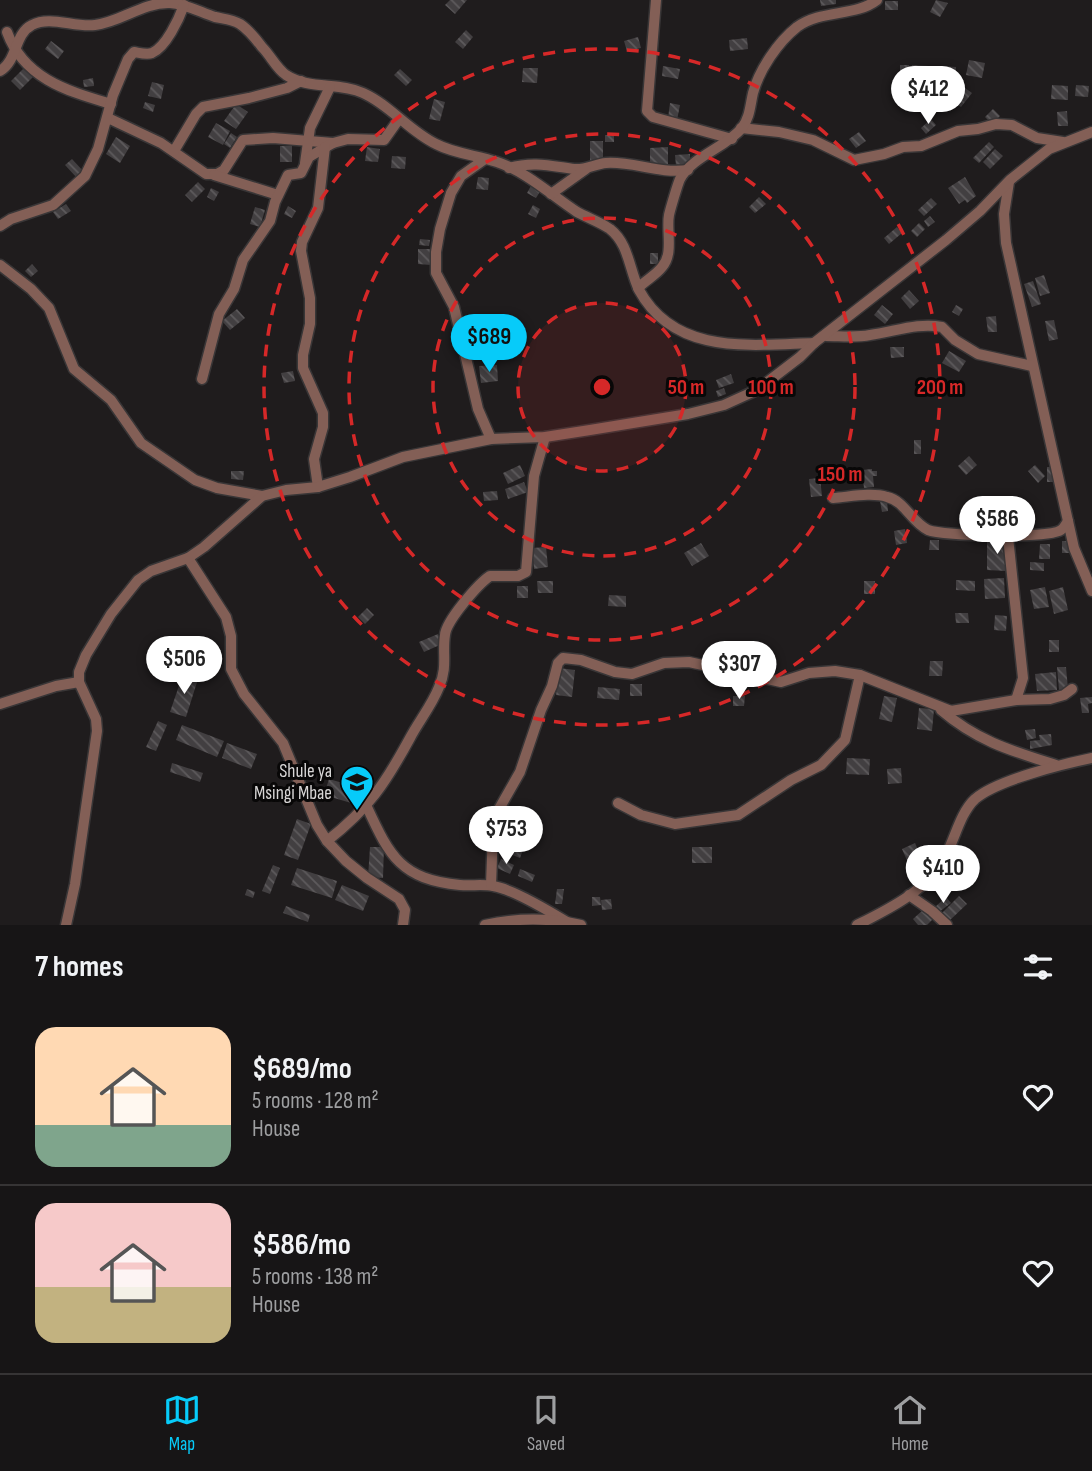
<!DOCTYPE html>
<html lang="en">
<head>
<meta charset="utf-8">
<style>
	:root { --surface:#171516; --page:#242223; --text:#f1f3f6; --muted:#9e9fa1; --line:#363435; --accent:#07cbf9 }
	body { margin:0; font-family:"Sofia Sans Condensed",sans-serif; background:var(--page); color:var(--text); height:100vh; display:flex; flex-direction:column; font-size:26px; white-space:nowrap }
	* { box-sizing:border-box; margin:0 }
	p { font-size:23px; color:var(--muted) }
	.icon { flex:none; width:38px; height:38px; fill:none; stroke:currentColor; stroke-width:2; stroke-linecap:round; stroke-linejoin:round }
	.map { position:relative; height:925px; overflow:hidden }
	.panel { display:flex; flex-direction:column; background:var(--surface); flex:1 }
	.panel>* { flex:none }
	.price { position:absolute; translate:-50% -60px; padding:0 16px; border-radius:24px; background:#fff; color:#222; font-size:23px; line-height:46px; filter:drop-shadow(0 2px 4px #0008) }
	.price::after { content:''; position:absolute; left:50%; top:42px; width:21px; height:16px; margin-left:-10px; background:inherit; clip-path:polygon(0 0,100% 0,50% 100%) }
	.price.on { background:var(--accent); color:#111 }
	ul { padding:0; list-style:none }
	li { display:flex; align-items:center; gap:21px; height:175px; padding:0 35px }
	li+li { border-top:2px solid var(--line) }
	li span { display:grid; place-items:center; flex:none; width:196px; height:140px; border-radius:21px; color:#555 }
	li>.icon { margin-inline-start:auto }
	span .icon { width:84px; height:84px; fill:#fffc; stroke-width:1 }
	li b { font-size:30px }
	h2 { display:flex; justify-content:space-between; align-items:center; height:84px; padding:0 35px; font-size:30px }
	.tabs { display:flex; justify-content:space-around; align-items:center; height:98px; border-top:2px solid var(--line); background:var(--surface); font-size:19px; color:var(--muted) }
	.tabs a { display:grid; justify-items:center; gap:4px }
	.tabs .on { color:var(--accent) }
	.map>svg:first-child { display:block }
</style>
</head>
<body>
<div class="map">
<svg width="1092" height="925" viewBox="0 0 1092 925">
	<defs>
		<pattern id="building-back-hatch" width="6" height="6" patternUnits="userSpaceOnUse" patternTransform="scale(1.75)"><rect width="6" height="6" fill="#423f41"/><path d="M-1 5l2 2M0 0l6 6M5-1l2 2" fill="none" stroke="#5d5a5c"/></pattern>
	</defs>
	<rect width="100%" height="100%" fill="#1f1c1d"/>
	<g fill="url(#building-back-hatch)">
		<path d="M450,0H467L455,14L445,5Z"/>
		<path d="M820,0H836V4L821,6Z"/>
		<path d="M936,0L948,3L940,17L930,12Z"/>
		<rect x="885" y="1" width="13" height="9"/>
		<path d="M466,30L473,37L463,49L455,42Z"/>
		<path d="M638,37L641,48L627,51L624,41Z"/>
		<path d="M747,38L748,49L730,51L729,40Z"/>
		<path d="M51,41L64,51L58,59L45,49Z"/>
		<path d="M969,60L985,63L982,78L966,75Z"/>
		<rect x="900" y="65" width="9" height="10"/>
		<path d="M912,65L928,66L927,77L911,75Z"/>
		<path d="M663,66L680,69L678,79L662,76Z"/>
		<path d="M940,66L956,67V81H940Z"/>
		<path d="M24,68L33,77L20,90L11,81Z"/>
		<path d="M523,68H538L537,83L522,82Z"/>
		<path d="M400,69L412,80L406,86L394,75Z"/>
		<path d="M93,78L94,86L84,87L83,80Z"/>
		<path d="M152,82L164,85L161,99L148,96Z"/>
		<path d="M1052,85L1068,86V100L1051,99Z"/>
		<path d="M1076,85L1089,86L1088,97L1075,96Z"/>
		<path d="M965,88L972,93L961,107L954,102Z"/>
		<path d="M434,99L445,102L440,121L429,119Z"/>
		<path d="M145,102L155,105L153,112L143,108Z"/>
		<path d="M670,103L680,105L677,120L668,118Z"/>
		<path d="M236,104L248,112L236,129L224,121Z"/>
		<path d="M993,109L1000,116L992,124L985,117Z"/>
		<path d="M1067,111L1068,126H1058L1057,112Z"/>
		<path d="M931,119L936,125L926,134L921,128Z"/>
		<path d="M216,123L230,131L223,145L208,137Z"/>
		<path d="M859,132L866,141L856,148L849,139Z"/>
		<path d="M231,133L237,137L230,148L224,144Z"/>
		<rect x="605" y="135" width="9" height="7"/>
		<path d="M116,137L130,146L120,163L106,154Z"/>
		<rect x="590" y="141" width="13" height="20"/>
		<path d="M989,142L994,147L979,163L973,158Z"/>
		<rect x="280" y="146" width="12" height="16"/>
		<path d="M367,147L380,149L378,162L365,161Z"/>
		<path d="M668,147V166H650V148Z"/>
		<path d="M995,149L1003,156L990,169L983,162Z"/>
		<path d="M690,154V166H676L675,155Z"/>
		<path d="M392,156L406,157L405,169L391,168Z"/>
		<path d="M72,159L84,172L77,178L65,165Z"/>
		<path d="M478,177L489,178L488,190L476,189Z"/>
		<path d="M965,177L976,196L967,203L965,200L959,204L948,188Z"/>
		<path d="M198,182L205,189L192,202L185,195Z"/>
		<path d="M532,184L541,190L536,198L527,193Z"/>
		<path d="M211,188L219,192L214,201L207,197Z"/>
		<path d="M759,197L766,204L755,213L749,207Z"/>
		<path d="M931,198L937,204L924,216L918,210Z"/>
		<path d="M66,204L71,211L58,219L53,212Z"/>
		<path d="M533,205L540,209L536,218L528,214Z"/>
		<path d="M288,206L296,211L292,218L284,214Z"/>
		<path d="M255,207L265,210L260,227L250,224Z"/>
		<path d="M930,216L935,222L928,227L924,221Z"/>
		<path d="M919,223L925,229L917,237L911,231Z"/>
		<path d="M897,227L902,233L889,244L884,238Z"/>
		<path d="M420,239L430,240L429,246L419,245Z"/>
		<path d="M418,249H431V265L418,264Z"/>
		<rect x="650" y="253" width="8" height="11"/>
		<path d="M32,264L38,271L31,277L25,271Z"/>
		<path d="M1044,275L1050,293L1040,296L1035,278Z"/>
		<path d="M1033,281L1041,304L1032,307L1024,284Z"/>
		<path d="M909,290L919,301L910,309L901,298Z"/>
		<path d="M882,305L893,314L885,324L874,315Z"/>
		<path d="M956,305L963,309L959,316L952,312Z"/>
		<path d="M237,309L245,318L230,330L222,321Z"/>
		<path d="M996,316L997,332H988L986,317Z"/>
		<path d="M1054,320L1058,339L1049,341L1045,321Z"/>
		<path d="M488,342L489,359L479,360L477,343Z"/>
		<path d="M890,347H904V357L891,358Z"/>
		<path d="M949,351L966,361L959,372L942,363Z"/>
		<path d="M497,365L498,381L481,383L479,366Z"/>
		<path d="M293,371L295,381L284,383L281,373Z"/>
		<path d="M731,374L734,383L719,388L716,380Z"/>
		<path d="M724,388L726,394L718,397L716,391Z"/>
		<rect x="914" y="440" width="7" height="14"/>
		<path d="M969,456L977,465L966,475L958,466Z"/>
		<path d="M520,465L525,476L508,484L503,473Z"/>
		<path d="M1035,465L1045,476L1038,483L1028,471Z"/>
		<path d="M1047,467H1055L1056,482H1047Z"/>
		<path d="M872,469V471H877V476H873L874,487L864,488L862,470Z"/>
		<path d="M231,471H244L243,480L231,479Z"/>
		<path d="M820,478L822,496L811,497L809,479Z"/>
		<path d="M524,482L528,492L508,499L505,489Z"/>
		<path d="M497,491L498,500L484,501L483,492Z"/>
		<path d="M880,501H887L888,511L882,512Z"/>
		<rect x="992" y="515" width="11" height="17"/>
		<path d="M905,529L907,543L896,545L894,531Z"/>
		<path d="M930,540H939V550H929Z"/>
		<rect x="1062" y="541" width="7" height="12"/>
		<path d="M987,542H1006V571L987,570Z"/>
		<path d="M701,543L709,556L692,566L684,553Z"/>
		<path d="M1040,544H1050V559H1039Z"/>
		<path d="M546,547L548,567L534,569L532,548Z"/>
		<path d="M1030,562L1044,563V571L1030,570Z"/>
		<path d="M1004,578L1005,598L985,599L984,579Z"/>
		<path d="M956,580L975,581V591L956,590Z"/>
		<path d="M537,581H553V593H538Z"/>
		<rect x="864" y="581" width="11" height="13"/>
		<rect x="517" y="586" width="11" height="12"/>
		<path d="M1045,587L1049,607L1034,609L1030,590Z"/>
		<path d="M1063,587L1068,610L1054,614L1049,591Z"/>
		<path d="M609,595L626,596V607L608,606Z"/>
		<path d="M367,608L374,615L365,624L358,617Z"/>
		<path d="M955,613H968L969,623H956Z"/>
		<path d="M995,615L1007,616L1006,631L994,630Z"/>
		<path d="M438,634L442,644L424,652L419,642Z"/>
		<rect x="1049" y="640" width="10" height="12"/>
		<path d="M930,661H943L942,676H929Z"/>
		<path d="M1057,667H1066L1068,689L1059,690Z"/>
		<path d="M559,668L575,670L572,697L556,695Z"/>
		<path d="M1056,672L1057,690L1037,691L1035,674Z"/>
		<path d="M183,674L198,679L186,717L170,712Z"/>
		<rect x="630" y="684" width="12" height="12"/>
		<path d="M598,687L620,689L619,700L597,698Z"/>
		<path d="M733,696H745L744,706H733Z"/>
		<path d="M884,696L897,698L892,722L879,719Z"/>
		<path d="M1092,697V703L1088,704L1089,713H1082L1080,698Z"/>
		<path d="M919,708L934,709L932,731L917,729Z"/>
		<path d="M158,721L167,725L156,751L146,747Z"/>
		<path d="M182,725L224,741L217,757L176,740Z"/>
		<path d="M1035,729L1036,738L1027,740L1025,730Z"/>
		<path d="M1051,734L1052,745L1030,749V741L1040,740L1039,735Z"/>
		<path d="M227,743L257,754L251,769L222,758Z"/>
		<path d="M847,758L870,759L869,775L846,774Z"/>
		<path d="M172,763L203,773L200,782L170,772Z"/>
		<path d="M901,768L902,783L888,784L887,769Z"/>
		<path d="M329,779L363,789L358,805L324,795Z"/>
		<path d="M297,819L311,824L298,860L284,855Z"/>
		<path d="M509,841L524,847L520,858L505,852Z"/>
		<path d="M915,843L925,866L912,872L902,849Z"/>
		<path d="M370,847H384L383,878L368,877Z"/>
		<rect x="692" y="847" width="20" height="16"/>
		<path d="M501,859L514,865L510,874L497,868Z"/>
		<path d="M273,865L280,868L270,894L262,891Z"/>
		<path d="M297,868L337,881L332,898L291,885Z"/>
		<path d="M520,869L535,875L532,882L518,876Z"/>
		<path d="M342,885L369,896L363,911L335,900Z"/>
		<path d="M247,889L255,892L253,898L245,895Z"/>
		<path d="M557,889H564L562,904H555Z"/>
		<path d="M959,896L967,904L949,921L942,913Z"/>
		<path d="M592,897H600L601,905L592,906Z"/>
		<path d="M946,897L951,903L939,912L935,907Z"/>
		<path d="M611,899L612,909L602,910L601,900Z"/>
		<path d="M286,906L310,915L308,922L283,913Z"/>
		<path d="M924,909L933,919L927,925H918L913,919Z"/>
	</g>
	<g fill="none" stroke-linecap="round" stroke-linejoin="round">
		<defs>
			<g id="street">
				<path d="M656,0L647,111L653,117L732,139"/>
				<path d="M7,32C24,79 68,91 111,104"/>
				<path d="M0,71C18,60 14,34 32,25C50,15 75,28 95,25C121,22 143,2 170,3C186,4 200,12 215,17C224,19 232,19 240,24C249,30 256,39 262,47C271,56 276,68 286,75C309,90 339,82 363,93C390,105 409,131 436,144C455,154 477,155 497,162C527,172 551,195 577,212C588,218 600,222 610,229C629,244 629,269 639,290C675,356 751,345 814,343"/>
				<path d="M108,118L161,143L206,174H217L224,170L243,140L273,138L333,143"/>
				<path d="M741,128L779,132L813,140L854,160L884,154L903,147L921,146L958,131L978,129L996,124L1012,125L1037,138L1063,142"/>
				<path d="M174,151L196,114L203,107L249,98L287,88L301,81"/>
				<path d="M485,159L461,176L451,193L440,229L436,252V273L454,307L478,409L491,439"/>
				<path d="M305,163L310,128L330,87"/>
				<path d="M509,168C533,161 551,166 574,169C586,170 595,164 606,163C633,161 658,174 688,170"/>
				<path d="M214,175L278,195"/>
				<path d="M1009,182L1004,214L1006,243L1074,548L1092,591"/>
				<path d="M551,194L586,169"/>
				<path d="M0,226L11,219L53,205L85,176L98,149L113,95L128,59L134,52C140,53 147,55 152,53C166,47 179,19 184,5"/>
				<path d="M0,265L31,289L49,308L74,369L111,400L141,443L195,480L217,488L262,496"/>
				<path d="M638,288C646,280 656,275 662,267C674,254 666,230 669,215C670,210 678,183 680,179C693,156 725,148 742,128C750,117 750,106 753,93C759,70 778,42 797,27C822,9 855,17 877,0"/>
				<path d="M826,336C840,336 856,338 870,335C894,332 918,322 942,327L955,340L978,354L1032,366"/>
				<path d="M202,379L219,314L234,289L243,260L270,221L275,202L288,175L301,173L309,157L333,143L348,139L384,140L399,119"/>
				<path d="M318,487L314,459L323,427V413L303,368V355L310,324V298L301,251L302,242L318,208L325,147"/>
				<path d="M833,498C849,497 871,492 887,497C905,501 911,522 928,530C943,536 1048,539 1061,530C1063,529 1067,523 1068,521"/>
				<path d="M1008,537L1023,678L1016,700"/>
				<path d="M188,558L226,617L231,636V669L244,694L283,743L317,825L327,841L346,861L367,878L399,899L405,910L403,925"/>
				<path d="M0,704L56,686L79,682"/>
				<path d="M941,710C977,741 1012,751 1056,765"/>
				<path d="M618,803L641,815L675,824L738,815L791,780L821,765L845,740L860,675"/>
				<path d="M367,807C390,857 401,879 460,885C471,886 483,884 493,886C513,889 549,911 567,922"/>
				<path d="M327,841C369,808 385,784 410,738C419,721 432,705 439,687C448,667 442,653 445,635C446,621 478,584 490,576H518L526,572L534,476L545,437"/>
				<path d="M491,885L493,830L499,809L520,772L541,710L552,686L558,663L563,658L581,660L615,672L632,674L664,663L689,662L781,682L809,673L835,671L860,675L951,711L1016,700L1050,699L1064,695L1072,689"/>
				<path d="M909,895L932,911L947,925"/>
				<path d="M66,925L75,884L97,731L96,719L79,682V672L86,655L111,614L138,580L151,571L188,558L204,547L262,496L286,490L318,487L350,477L403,457L491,439L545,437L590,430L688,414L724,405L757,390L800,357L814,343L946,240L980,211L1010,180L1049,149L1092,132"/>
				<path d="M485,925C516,918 550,918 581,925"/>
				<path d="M857,925C889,909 928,890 945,857C955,839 960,813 975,799C997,780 1063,764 1092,758"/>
			</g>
		</defs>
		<use href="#street" stroke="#393637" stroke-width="13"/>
		<use href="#street" stroke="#835f56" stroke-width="10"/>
	</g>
	<circle cx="602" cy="387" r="84" fill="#d62828" fill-opacity=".12"/>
	<g fill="none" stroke="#d62828" stroke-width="3.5" stroke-dasharray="12 9">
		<circle cx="602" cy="387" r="84"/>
		<circle cx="602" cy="387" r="169"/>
		<circle cx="602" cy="387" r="253"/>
		<circle cx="602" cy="387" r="338"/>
	</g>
	<defs>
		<symbol id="school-pin" viewBox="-11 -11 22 30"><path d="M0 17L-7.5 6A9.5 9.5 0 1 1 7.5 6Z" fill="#07cbf9" stroke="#080707"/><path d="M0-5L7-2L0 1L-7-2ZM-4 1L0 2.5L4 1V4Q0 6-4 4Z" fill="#111"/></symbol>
	</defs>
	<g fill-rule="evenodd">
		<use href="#school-pin" x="338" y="763" width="38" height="52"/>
	</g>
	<g text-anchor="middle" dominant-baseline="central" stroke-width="6" stroke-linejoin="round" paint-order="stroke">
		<g font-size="19" fill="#d8d6d6" stroke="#080707" text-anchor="end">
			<text x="332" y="771">Shule ya<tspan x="332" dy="22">Msingi Mbae</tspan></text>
		</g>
	</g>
	<circle cx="602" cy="387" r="10" fill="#d62828" stroke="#080707" stroke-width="3.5"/>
	<g font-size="21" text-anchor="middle" font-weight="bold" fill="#d62828" stroke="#080707" stroke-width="6" stroke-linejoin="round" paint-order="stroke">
		<text x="686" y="394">50 m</text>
		<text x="771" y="394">100 m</text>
		<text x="940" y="394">200 m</text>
		<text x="840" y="481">150 m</text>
	</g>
</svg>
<b class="price" style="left:928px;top:126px">$412</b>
<b class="price on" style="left:489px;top:374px">$689</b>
<b class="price" style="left:997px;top:556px">$586</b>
<b class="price" style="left:184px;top:696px">$506</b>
<b class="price" style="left:739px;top:701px">$307</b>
<b class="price" style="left:506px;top:866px">$753</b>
<b class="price" style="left:943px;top:905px">$410</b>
</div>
<section class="panel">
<h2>7 homes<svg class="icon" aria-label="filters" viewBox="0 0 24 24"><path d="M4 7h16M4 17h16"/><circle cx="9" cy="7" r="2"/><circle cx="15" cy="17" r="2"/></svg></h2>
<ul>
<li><span style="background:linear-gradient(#ffd9b3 70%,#7fa58c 0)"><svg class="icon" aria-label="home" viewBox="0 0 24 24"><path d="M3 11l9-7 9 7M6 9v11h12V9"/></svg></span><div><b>$689/mo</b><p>5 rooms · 128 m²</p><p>House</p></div><svg class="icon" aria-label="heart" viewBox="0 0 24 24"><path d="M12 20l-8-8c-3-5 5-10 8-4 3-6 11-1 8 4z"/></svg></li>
<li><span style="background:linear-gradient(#f6c9c9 60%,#c2b280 0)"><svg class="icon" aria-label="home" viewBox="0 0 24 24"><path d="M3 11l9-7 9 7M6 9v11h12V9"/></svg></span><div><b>$586/mo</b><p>5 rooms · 138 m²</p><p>House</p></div><svg class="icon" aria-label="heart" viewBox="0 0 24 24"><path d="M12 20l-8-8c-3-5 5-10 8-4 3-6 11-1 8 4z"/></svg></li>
</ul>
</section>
<nav class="tabs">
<a class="on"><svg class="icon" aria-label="map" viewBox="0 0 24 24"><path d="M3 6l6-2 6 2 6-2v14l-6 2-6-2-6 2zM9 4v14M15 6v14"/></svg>Map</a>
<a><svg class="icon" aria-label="saved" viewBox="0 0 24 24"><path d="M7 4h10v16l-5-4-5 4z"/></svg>Saved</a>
<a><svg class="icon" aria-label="home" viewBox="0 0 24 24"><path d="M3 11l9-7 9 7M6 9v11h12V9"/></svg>Home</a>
</nav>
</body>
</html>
